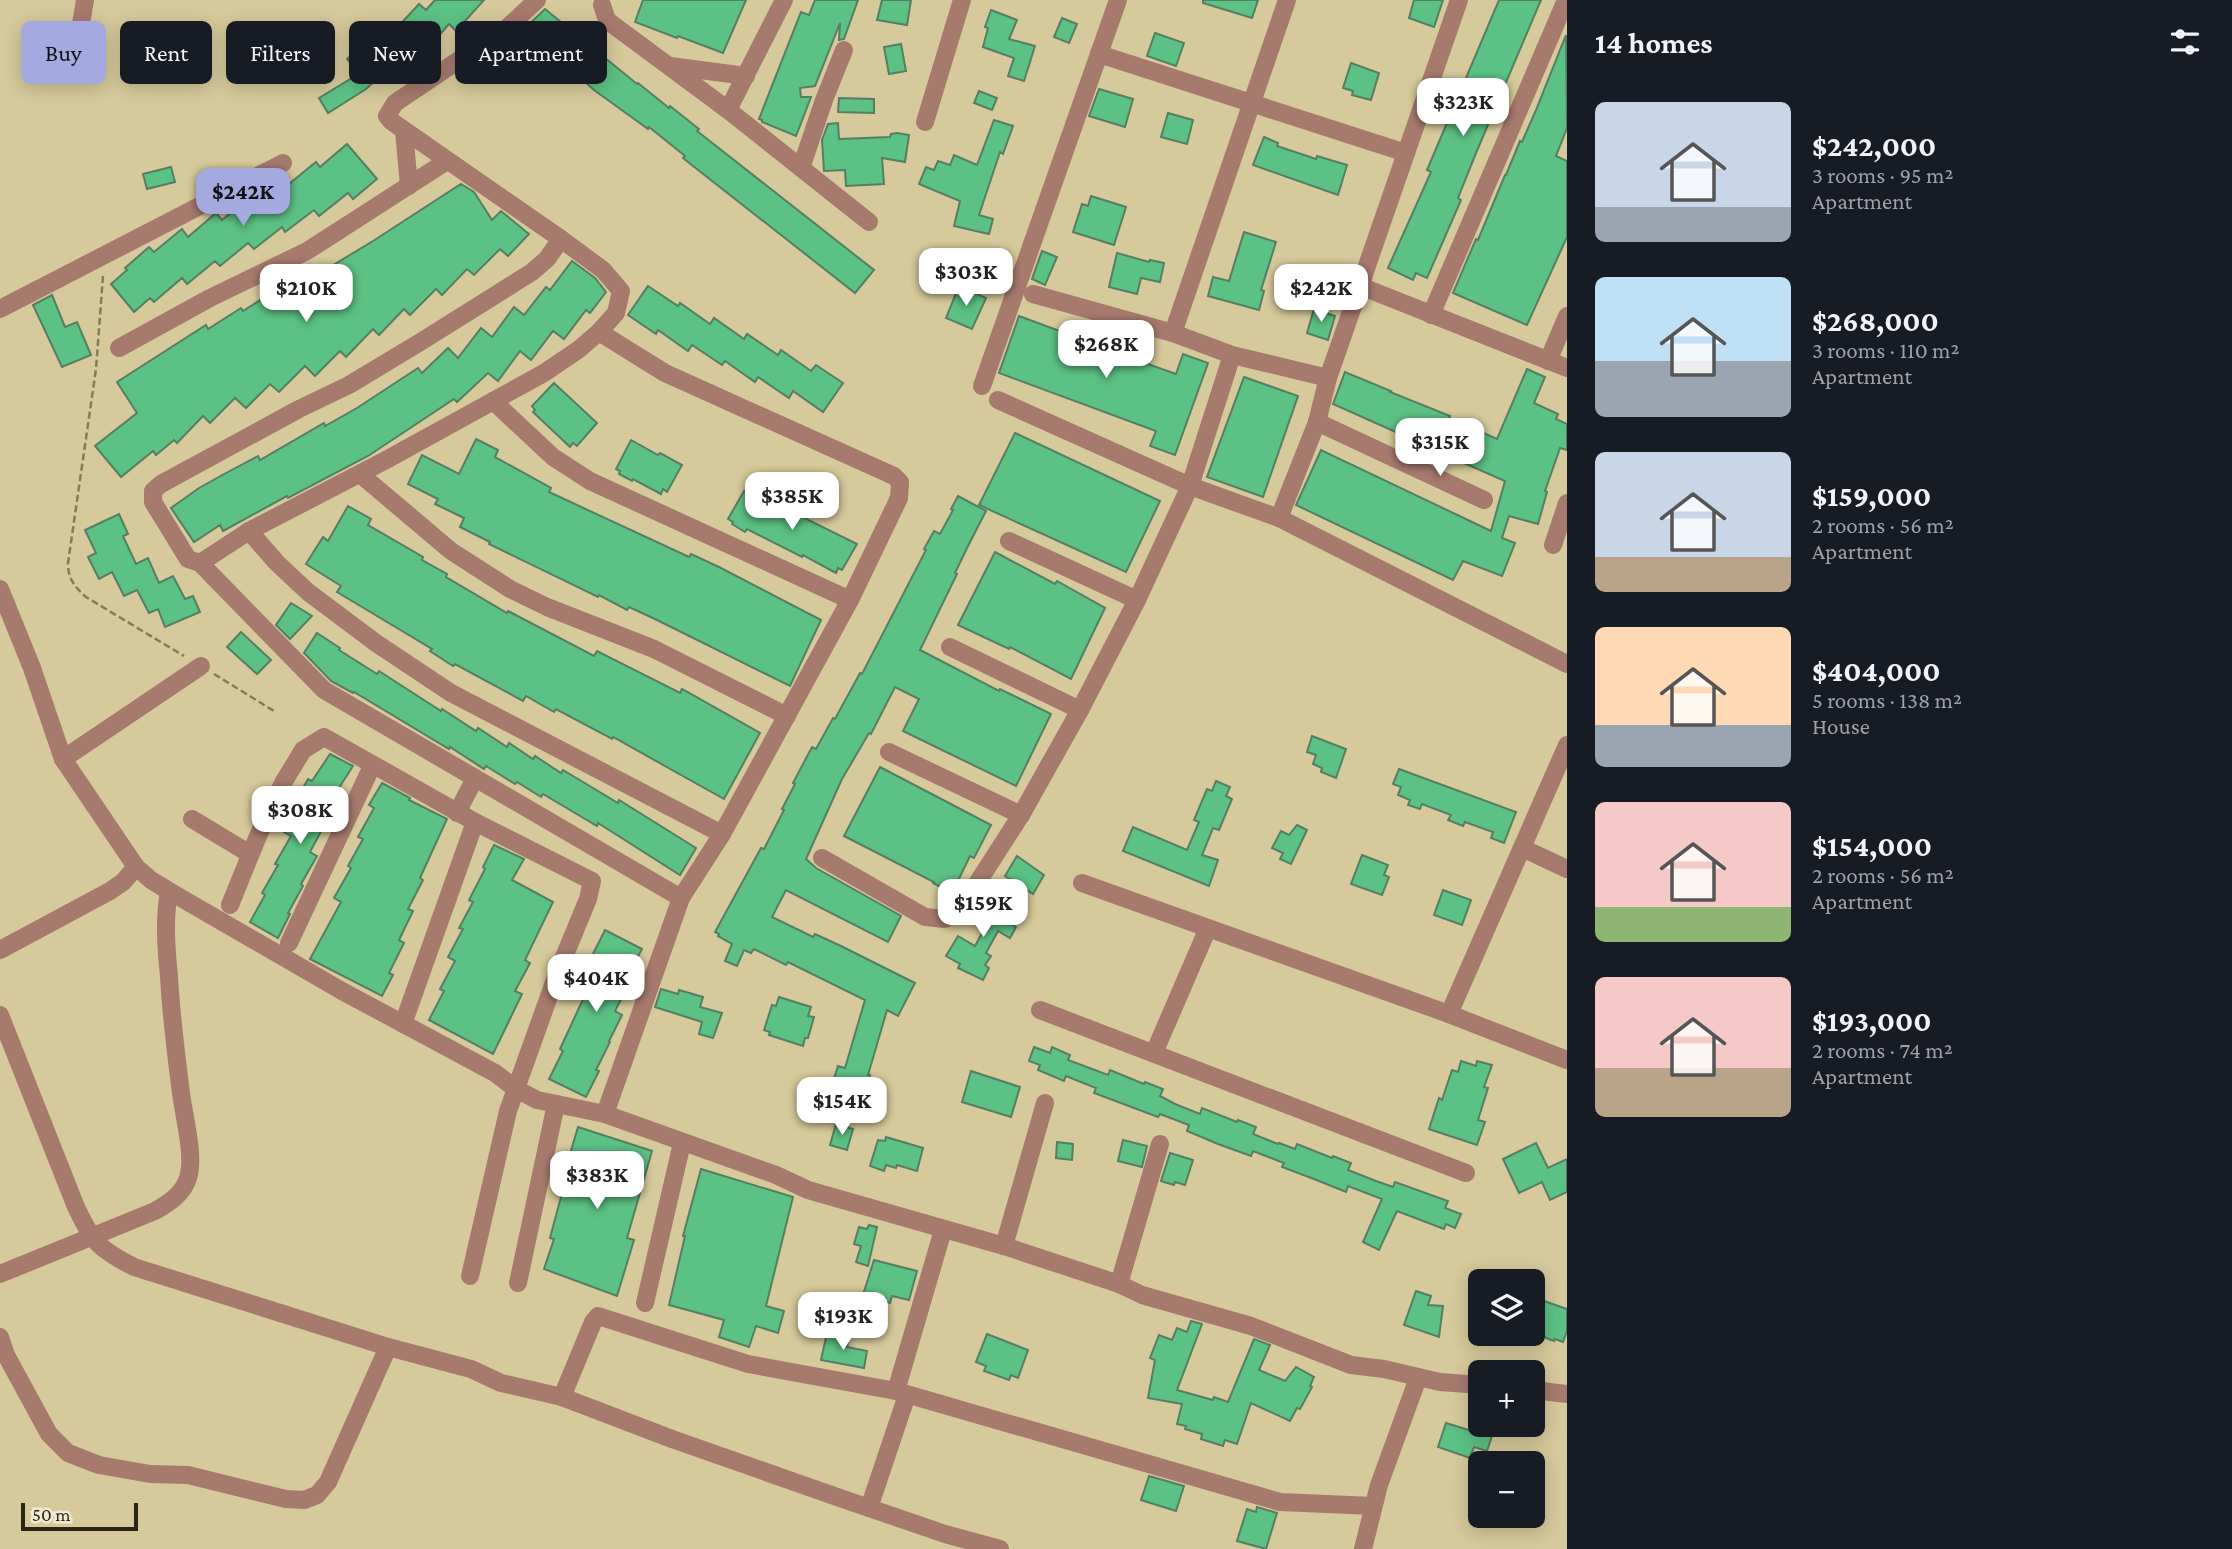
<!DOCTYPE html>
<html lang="en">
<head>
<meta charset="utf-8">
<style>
	:root { --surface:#171b24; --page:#20242c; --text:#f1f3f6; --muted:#9ea1a6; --accent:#a4a9e0 }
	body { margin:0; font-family:"Crimson Pro",serif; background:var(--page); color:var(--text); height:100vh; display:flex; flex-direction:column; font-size:26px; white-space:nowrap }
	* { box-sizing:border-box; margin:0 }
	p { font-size:23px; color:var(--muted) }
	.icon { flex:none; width:38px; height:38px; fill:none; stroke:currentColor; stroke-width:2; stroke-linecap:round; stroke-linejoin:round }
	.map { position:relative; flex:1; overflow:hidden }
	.panel { display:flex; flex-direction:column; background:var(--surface); width:665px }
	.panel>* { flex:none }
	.guide { position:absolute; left:21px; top:21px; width:665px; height:63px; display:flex; gap:14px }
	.fabs { position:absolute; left:1468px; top:1269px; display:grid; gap:14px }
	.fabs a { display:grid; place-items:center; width:77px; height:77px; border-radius:10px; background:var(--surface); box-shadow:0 4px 18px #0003; font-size:35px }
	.scale { position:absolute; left:21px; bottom:18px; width:117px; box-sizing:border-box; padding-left:7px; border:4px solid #2b2614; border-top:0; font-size:19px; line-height:24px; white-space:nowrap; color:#2b2614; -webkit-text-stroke:5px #f0ead3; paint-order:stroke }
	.price { position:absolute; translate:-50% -60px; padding:0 16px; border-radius:14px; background:#fff; color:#222; font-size:23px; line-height:46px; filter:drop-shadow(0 2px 4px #0008) }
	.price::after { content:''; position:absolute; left:50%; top:42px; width:21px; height:16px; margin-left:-10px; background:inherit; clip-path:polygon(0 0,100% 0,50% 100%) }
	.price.current { background:var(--accent); color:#111 }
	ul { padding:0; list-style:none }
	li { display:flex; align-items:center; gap:21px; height:175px; padding:0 28px }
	li span { display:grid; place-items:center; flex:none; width:196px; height:140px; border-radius:10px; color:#555 }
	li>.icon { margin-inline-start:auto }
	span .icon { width:84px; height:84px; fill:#fffc; stroke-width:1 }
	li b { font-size:30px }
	h2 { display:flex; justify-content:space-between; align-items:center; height:84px; padding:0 28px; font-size:30px }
	.tag { padding:0 24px; border-radius:10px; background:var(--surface); box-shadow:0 4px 18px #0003; font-size:24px; line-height:63px }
	.tag.current { background:var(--accent); color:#111 }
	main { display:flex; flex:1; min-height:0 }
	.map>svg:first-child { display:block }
</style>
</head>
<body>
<main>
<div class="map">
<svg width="1567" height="1549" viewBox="0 0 1567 1549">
	<rect width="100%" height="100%" fill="#d6c99b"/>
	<g fill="#5cc184" stroke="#567e63" stroke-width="2">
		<path d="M435,0H484L456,31L449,24L425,52L418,45L393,73L388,69L366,89L328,113L319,98L360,73L347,59L357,49L361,53L388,24L395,30L419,4L426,10Z"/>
		<path d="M643,0H746L723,53L678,36L677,38L635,22Z"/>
		<path d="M815,0H858L844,39L839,40L840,23L815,86L800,88L801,97H811L796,136L762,122V120L759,119L801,12L809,15Z"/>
		<path d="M882,0H911L907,25L877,20Z"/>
		<path d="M1203,0H1258L1252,18L1203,3Z"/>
		<path d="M1414,0H1443L1434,27L1409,18Z"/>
		<path d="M1499,0H1541L1476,153L1458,198L1461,200L1427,278L1416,273L1413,280L1388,268L1431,172L1427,170Z"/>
		<path d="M545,9L637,84L638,83L669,108L670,106L699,129L697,131L874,270L855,293L693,166L683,158L685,156L649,127L648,129L594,90L585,82L586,81L523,30Z"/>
		<path d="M991,10L1017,20L1009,39L1035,46L1024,81L1008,76L1014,58L983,47L988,28L985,27Z"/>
		<path d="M1062,18L1077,24L1069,43L1054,37Z"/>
		<path d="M1155,33L1184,43L1176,66L1147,56Z"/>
		<path d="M1566,35L1567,128L1556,156L1567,161V237L1527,325L1453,293L1476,239L1478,240L1505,175H1506L1520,141L1522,142L1536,110Z"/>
		<path d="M901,44L906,71L889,74L884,47Z"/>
		<path d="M1351,63L1379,73L1371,100L1352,95L1353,91L1343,88Z"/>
		<path d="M1099,89L1133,99L1125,127L1089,116Z"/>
		<path d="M979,91L997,98L992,110L974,103Z"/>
		<path d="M839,98L874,99V113L838,112Z"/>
		<path d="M1168,113L1193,120L1187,144L1161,137Z"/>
		<path d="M994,120L1013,126L1003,154L1000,152L979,215L993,219L989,234L954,226L960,201L919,184L926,167L934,170L938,161L950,165L954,155L977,165Z"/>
		<path d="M838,123L839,139L890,137L891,134L897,133L909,135L905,162L882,158L884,184L846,186L845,170L824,171L822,140L828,124Z"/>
		<path d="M1264,137L1278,143L1277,146L1316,159L1317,156L1347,165L1338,195L1253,165Z"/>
		<path d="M347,144L377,179L353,199L348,193L319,216L314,210L285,232L282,227L254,249L248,243L220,266L215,261L187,284L182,278L154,302L150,298L134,312L111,284L127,270L125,268L149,247L154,252L182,229L188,237L216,213L222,220L251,196L255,202L284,179L289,184L316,162L320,167Z"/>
		<path d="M171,167L175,182L147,189L143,174Z"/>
		<path d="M461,184L474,192L492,220L501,211L529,234L508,256L500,249L474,275L467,269L442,295L436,289L410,315L404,309L379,335L373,329L346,357L340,351L315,376L305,366L279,392L270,384L246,408L235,398L210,423L203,416L177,443L174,440L156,455L153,451L121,477L95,446L137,413L117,382L206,325L208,329L241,308L243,311L273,292L277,299L373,241Z"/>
		<path d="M1091,196L1126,207L1114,245L1073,232L1082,204L1088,206Z"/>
		<path d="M1244,232L1276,242L1261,290L1264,291L1259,310L1208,296L1213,277L1229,281Z"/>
		<path d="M1042,251L1057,257L1045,285L1032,279Z"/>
		<path d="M1117,253L1149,262L1150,260L1164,263L1160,282L1141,278L1137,294L1109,287Z"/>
		<path d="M572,261L595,278L606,292L590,313L586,310L564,339L553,331L531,360L520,351L498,381L488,373L457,402L454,399L368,456L288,498L287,496L223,531L220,525L194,542L171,508L199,488L226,473L258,456L260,460L324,423L325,426L357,408L418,368L422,373L448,348L458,358L481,328L492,337L514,307L524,315L546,287L550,290Z"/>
		<path d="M648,286L678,306L680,303L710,324L714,318L744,339L747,334L778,355L781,350L811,371L816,365L843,383L823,412L793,391L789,398L758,377L755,382L725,361L722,365L692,345L688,351L658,330L656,334L628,315Z"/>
		<path d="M959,286L986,298L972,329L946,318Z"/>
		<path d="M52,295L65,327L77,322L91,355L62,367L33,305Z"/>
		<path d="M1314,309L1335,316L1328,340L1307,333Z"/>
		<path d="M1019,316L1065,333V335L1176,374L1183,354L1208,363L1175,455L1150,446L1156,431L999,373Z"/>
		<path d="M1527,369L1545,377L1534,403L1558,414L1556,419L1567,424V450L1560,448L1545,491L1547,492L1538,524L1509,516L1502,538L1515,543L1502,576L1463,561L1453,580L1296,505L1321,450L1491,531L1505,481L1448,456L1450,453L1407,437L1333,404L1345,372L1391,391L1390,392L1450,416L1449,418L1497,439Z"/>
		<path d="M1244,377L1298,396L1263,497L1207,477Z"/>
		<path d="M554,383L597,423L577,446L573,443L570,447L533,412L535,410L532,406Z"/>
		<path d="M1015,433L1160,501L1126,572L979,505Z"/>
		<path d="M476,439L498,450L495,457L551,488L549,492L689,557L691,554L719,567L821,620L790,686L655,619L629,607L627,610L599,595L598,597L489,544L490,542L460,527L464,518L435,504L438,499L408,484L422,455L459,474Z"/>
		<path d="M631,440L658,455L660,453L682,465L667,492L663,489L661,494L633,479L632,481L619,474L620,471L616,469Z"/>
		<path d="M744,491L772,506L774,503L857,544L842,570L838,568L836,573L803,555L802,557L747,529L745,532L732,524L733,522L728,519Z"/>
		<path d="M958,496L986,511L967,548L955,573L957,574L920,650L999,691L1000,689L1051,714L1016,786L903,731L919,699L895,687L871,734L869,733L842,779L806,859L816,868L901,916L888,942L786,890L772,917L813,937L815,934L841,946L915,983L898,1016L887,1010L868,1075H870L863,1098L853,1095L849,1106L833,1101L837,1090L831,1088L838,1066L845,1068L865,1000L788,962L786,965L754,949L751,953L744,950L737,966L725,961L732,944L718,936L719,934L715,932L761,848L764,849L784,810L782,809L795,784L793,783L812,747L816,749L833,718L835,719L860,673L862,674L926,550L924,549L934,531L940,534L953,510L951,509Z"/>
		<path d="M348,506L371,519L368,525L423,557L422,560L447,574L446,577L507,613L508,611L594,656L597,651L680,693L682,689L760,733L724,799L613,737L612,739L556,709L554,712L526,696L523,701L455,664L453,666L430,651L432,649L337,592L341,586L306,564L323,537L328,541Z"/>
		<path d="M119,514L128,534L123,536L136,564L148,558L159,583L173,576L185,599L193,596L200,612L165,627L158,609L149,613L137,590L124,596L112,572L99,579L88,557L96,553L85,530Z"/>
		<path d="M995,552L1055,584L1057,581L1105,608L1071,679L1010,647L1009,649L958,625Z"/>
		<path d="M291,603L312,616L290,639L276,625Z"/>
		<path d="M241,632L271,660L257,674L227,647Z"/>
		<path d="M317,633L340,648L339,650L377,674L379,671L441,711L442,709L476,731L478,728L507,747L509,743L533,759L535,756L561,773L563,770L618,803L619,800L696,848L680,875L598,823L597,826L543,794L541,797L517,782L515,784L486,766L484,769L450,747L449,749L354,692L353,693L331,681L304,653Z"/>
		<path d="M1312,736L1346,749L1336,778L1321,772L1322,768L1313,764L1316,755L1307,752Z"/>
		<path d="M330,754L353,766L335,794L336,795L321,822L325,824L310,852L317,856L301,884L303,886L288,913L290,914L278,938L250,922L265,895L262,893L278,865L275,864L291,836L284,832L299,805L295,802L308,779L312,781Z"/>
		<path d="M880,767L991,825L974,858L970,856L952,893L933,883L934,882L844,836Z"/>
		<path d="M1399,769L1516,812L1504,843L1491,838L1493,832L1465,822L1463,826L1448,820L1451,815L1422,804L1420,809L1408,805L1410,800L1398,795L1401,787L1393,784Z"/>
		<path d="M1216,781L1230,787L1226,796L1232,799L1219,830L1213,828L1202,855L1218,860L1209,886L1123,851L1133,827L1187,850L1199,822L1194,820L1207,789L1212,791Z"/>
		<path d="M382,783L410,798L409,800L447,819L420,878L423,880L408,909L413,911L399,940L404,943L389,973L393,975L382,996L310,959L341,902L334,898L351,868L348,866L363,839L358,837L374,808L369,805Z"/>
		<path d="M1297,825L1307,830L1291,864L1280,859L1283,853L1272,848L1281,831L1289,835Z"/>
		<path d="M494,845L524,859L512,880L553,902L525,960L530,963L515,991L522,994L493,1054L429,1020L444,991L440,989L455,961L448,957L463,929L459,928L473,902L469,900L485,869L483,867Z"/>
		<path d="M1362,855L1388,865L1384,875L1389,877L1382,895L1351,884Z"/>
		<path d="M1017,856L1044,875L1033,894L1005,876Z"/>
		<path d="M1443,890L1471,900L1462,925L1434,915Z"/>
		<path d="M986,895L1015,916L1011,924L1016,927L1010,938L998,931L986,953L991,956L985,965L989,968L983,980L958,968L960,964L946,956L958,936L975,946L988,922L975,914Z"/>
		<path d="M605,930L642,949L625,982L629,984L615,1011L622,1015L609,1041L610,1042L596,1070L599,1071L586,1097L549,1079L563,1051L560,1049L585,995L578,991L595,958L592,956Z"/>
		<path d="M661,989L678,994L679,990L703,997L700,1007L722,1013L713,1038L699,1034L702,1022L655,1007Z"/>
		<path d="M779,997L811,1007L808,1016L814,1017L808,1038H805L803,1046L769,1035L770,1032L764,1030L772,1005L776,1006Z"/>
		<path d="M1034,1047L1050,1053L1052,1047L1070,1055L1068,1060L1108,1075L1110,1070L1144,1084L1145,1082L1163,1089L1160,1096L1175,1104L1200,1114L1202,1108L1237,1122L1238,1120L1256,1127L1253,1134L1278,1144L1279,1143L1295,1149L1297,1144L1332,1158L1333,1156L1351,1163L1348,1170L1376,1181L1393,1187L1395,1182L1448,1201L1445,1208L1461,1214L1455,1228L1446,1224L1444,1229L1397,1211L1379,1250L1363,1242L1382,1199L1348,1186L1346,1192L1314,1179L1282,1167L1284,1163L1253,1151L1251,1156L1218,1144L1187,1131L1189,1125L1160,1114L1158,1117L1094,1093L1096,1088L1066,1076L1064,1081L1038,1070L1040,1065L1029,1061Z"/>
		<path d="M1461,1061L1476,1066L1477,1061L1492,1065L1484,1087L1488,1088L1478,1120L1485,1122L1477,1145L1429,1129L1439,1098L1442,1100L1452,1070L1458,1072Z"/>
		<path d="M971,1071L1020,1087L1011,1117L962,1102Z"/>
		<path d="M836,1124L853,1129L847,1150L830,1145Z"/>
		<path d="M578,1127L652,1151L627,1238L634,1240L617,1296L544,1269L554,1239L550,1238L565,1182L562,1181Z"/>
		<path d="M886,1137L923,1148L917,1171L897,1165L896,1168L886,1165L884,1171L870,1166L878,1140L885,1141Z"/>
		<path d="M1123,1140L1147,1146L1142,1167L1118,1161Z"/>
		<path d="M1057,1142L1073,1144L1072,1160L1056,1158Z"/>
		<path d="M1536,1143L1548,1168L1567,1159V1192L1550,1200L1542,1182L1519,1193L1503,1159Z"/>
		<path d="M1170,1153L1193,1160L1185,1185L1175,1182L1174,1185L1161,1181Z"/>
		<path d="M701,1169L793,1197L766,1306L784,1311L778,1333L756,1326L749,1347L719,1337L724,1320L669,1305L685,1236H683Z"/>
		<path d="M869,1225L877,1227L868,1266L856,1262L861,1246L854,1244L859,1227L867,1229Z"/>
		<path d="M874,1260L917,1271L909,1300L892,1296L890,1303L863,1295Z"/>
		<path d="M1416,1291L1431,1296L1428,1305L1443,1306L1439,1337L1404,1325Z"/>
		<path d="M1533,1297L1567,1309V1331L1563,1342L1555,1339L1554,1341L1533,1333Z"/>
		<path d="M1191,1321L1202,1324L1177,1390L1213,1400L1214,1397L1228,1402L1254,1339L1270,1345L1259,1370L1285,1381L1296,1367L1314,1377L1310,1386L1312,1387L1300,1409L1297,1408L1290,1421L1251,1403L1237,1444L1225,1440L1223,1446L1201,1439L1202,1434L1185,1429L1186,1426L1177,1424L1182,1404L1148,1398L1155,1360L1150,1358L1159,1335L1172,1340L1177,1328L1187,1332Z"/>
		<path d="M827,1333L849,1338L847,1347L867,1351L864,1368L821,1360Z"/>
		<path d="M987,1334L1028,1350L1018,1378L1011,1375L1009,1380L984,1371L986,1366L976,1362Z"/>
		<path d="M1446,1423L1472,1431L1475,1424L1494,1430L1487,1451L1474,1447L1470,1458L1438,1447Z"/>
		<path d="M1149,1476L1184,1486L1176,1511L1141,1500Z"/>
		<path d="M1257,1507L1277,1513L1266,1549L1237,1541L1247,1509L1256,1512Z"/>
	</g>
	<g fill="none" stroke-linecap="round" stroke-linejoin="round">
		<g stroke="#847b5b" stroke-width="2.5" stroke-dasharray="7 3.5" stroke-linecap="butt">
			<path d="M103,276L96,369L68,563C68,579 74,586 86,597L184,656"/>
			<path d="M214,674L274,711"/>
		</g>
		<g stroke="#a77a6e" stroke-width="18">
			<path d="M1459,0L1360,286L1567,368"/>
			<path d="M602,5L607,20L612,24L728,110L869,222"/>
			<path d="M77,48L85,0"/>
			<path d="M1099,54L1406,153"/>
			<path d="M670,66L746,76"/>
			<path d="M728,110L784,0"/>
			<path d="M925,122L962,0"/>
			<path d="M404,131L409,186"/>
			<path d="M801,168L824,100L844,50"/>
			<path d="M561,239L547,259L532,272L422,341L349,385L299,409L161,484L153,491V502L188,559L200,563L324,690L681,898"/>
			<path d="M1033,294L1173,333L1232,355L1328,378"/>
			<path d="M0,309L283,163"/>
			<path d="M1431,315L1566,0"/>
			<path d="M599,332L665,373L894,476L900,482L899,498L850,600L722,834L681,898L605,1114"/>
			<path d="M1173,333L1287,0"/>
			<path d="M119,348L210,298L307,251L447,161"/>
			<path d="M1548,361L1567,316"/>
			<path d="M982,386L1118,0"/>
			<path d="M998,400L1190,486L1279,518L1567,664"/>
			<path d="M493,401L553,457L590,481L850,600"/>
			<path d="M1317,422L1484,500"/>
			<path d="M360,474L451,551L510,589L547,607L654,649L787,716"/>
			<path d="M1279,518L1317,422L1328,378L1360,286"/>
			<path d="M249,531L277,563L308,592L376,643L451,693L722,834"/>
			<path d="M1009,541L1137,600"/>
			<path d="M1553,545L1567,503"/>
			<path d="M200,563L249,531L386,460L544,373L578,350L599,332L616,313L621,291L603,270L561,239L391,121L387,116L395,103L508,27L537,0"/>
			<path d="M0,589L32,668L63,759L136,867L151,880L169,891L342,991L495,1073L516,1089L537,1100L605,1114L776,1175L808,1190L1004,1246L1119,1284L1142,1295L1251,1326L1351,1365L1384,1369L1440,1382L1480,1385"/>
			<path d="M950,647L1080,710"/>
			<path d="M889,752L1021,815"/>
			<path d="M63,759L201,666"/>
			<path d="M457,813L475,778"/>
			<path d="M192,819L250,854"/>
			<path d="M1522,848L1567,869"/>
			<path d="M822,858L925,917L945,919L965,902L1021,815L1080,710L1137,600L1190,486L1232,355"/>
			<path d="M1082,883L1449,1014L1567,1060"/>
			<path d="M230,905L258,836L283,783L303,750L324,737L475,822L592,881L588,899L557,974L508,1111L470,1276"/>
			<path d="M289,943L372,766"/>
			<path d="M0,950L110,891L123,882L136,867"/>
			<path d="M1040,1010L1466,1173"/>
			<path d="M1449,1014L1567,745"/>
			<path d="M0,1015L76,1207C93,1243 99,1249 134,1267L388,1347L471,1369L501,1383L562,1397L672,1439L840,1498L945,1534L1000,1549"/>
			<path d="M403,1024L475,822"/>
			<path d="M1154,1053L1208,928"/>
			<path d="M1004,1246L1045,1103"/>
			<path d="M0,1274L155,1211C169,1203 183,1194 188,1178C195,1157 184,1117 181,1093C176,1054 171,1016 169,976C166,947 164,920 169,891"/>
			<path d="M518,1283L556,1104"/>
			<path d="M1119,1284L1160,1144"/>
			<path d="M645,1303L682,1143"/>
			<path d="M0,1337L6,1355L49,1434L68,1453L99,1465L150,1474L188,1475L286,1499L304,1500L317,1495L328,1482L388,1347"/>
			<path d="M1533,1390L1567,1394"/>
			<path d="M896,1391L1280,1502L1373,1506"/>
			<path d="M562,1397L593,1322L598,1316L748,1364L896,1391L943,1230"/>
			<path d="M869,1508L907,1395"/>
			<path d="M1363,1549L1379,1485L1418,1378"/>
		</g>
	</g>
</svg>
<div class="fabs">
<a><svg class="icon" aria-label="layers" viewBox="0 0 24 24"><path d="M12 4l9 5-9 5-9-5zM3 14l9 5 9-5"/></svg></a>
<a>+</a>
<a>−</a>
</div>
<div class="scale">50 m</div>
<b class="price" style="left:1463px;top:138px">$323K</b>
<b class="price current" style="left:243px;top:228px">$242K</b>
<b class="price" style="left:966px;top:308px">$303K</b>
<b class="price" style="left:306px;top:324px">$210K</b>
<b class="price" style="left:1321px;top:324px">$242K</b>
<b class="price" style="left:1106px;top:380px">$268K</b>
<b class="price" style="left:1440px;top:478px">$315K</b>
<b class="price" style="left:792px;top:532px">$385K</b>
<b class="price" style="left:300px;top:846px">$308K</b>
<b class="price" style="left:983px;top:939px">$159K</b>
<b class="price" style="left:596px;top:1014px">$404K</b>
<b class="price" style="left:842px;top:1137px">$154K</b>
<b class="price" style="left:597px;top:1211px">$383K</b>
<b class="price" style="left:843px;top:1352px">$193K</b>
<div class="guide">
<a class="tag current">Buy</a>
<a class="tag">Rent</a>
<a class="tag">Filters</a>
<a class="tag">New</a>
<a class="tag">Apartment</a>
</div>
</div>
<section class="panel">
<h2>14 homes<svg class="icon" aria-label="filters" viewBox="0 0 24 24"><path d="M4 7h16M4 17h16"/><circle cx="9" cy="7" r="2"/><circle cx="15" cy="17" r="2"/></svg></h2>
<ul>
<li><span style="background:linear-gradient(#c9d6e8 75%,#9aa5b1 0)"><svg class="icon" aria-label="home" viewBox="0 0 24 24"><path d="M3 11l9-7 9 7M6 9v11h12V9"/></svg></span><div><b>$242,000</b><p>3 rooms · 95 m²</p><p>Apartment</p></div></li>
<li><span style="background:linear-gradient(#bfe0f5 60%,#9aa5b1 0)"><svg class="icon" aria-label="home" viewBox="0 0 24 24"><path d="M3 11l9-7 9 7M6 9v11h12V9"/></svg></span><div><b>$268,000</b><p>3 rooms · 110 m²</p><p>Apartment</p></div></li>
<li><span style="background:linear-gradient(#c9d6e8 75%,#b9a48a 0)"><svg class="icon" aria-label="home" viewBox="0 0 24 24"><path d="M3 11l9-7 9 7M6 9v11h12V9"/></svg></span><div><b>$159,000</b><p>2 rooms · 56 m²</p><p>Apartment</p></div></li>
<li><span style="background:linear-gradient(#ffd9b3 70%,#9aa5b1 0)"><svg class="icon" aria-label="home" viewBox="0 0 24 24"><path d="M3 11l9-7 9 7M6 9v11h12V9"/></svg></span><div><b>$404,000</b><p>5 rooms · 138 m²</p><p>House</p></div></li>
<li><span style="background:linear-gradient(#f6c9c9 75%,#8fb573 0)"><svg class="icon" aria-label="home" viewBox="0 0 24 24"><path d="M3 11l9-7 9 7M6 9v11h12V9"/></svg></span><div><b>$154,000</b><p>2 rooms · 56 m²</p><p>Apartment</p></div></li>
<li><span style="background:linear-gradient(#f6c9c9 65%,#b9a48a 0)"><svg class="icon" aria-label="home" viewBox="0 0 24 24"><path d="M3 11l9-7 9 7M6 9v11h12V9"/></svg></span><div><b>$193,000</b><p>2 rooms · 74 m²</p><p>Apartment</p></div></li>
</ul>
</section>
</main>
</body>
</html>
